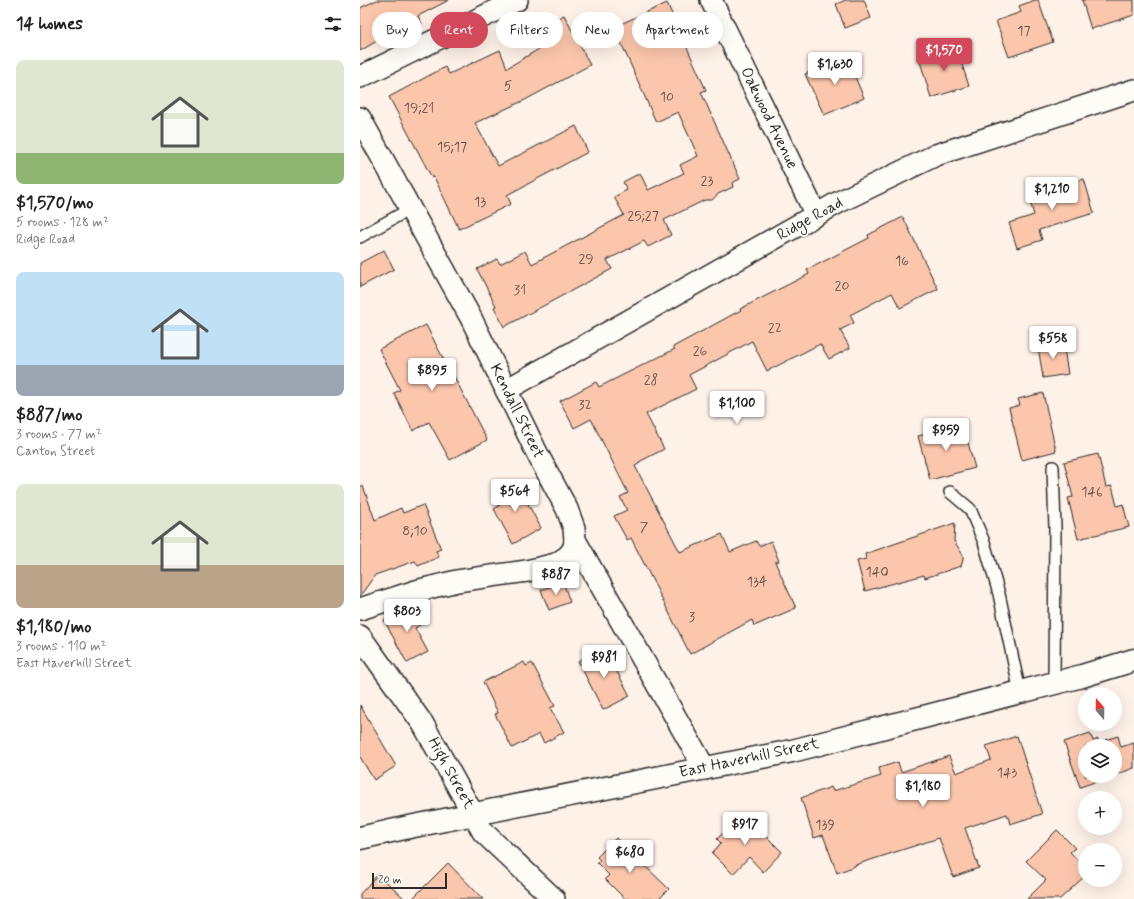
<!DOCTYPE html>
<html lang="en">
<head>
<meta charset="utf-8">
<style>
	:root { --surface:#fff; --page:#f6f6f6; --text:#222; --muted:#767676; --accent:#d1495b }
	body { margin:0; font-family:Mynerve,sans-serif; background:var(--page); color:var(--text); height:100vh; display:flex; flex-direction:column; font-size:15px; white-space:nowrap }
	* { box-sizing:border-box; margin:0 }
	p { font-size:13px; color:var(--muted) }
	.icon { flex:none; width:22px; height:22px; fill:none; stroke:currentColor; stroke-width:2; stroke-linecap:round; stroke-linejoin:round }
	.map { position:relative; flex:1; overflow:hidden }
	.drawer { display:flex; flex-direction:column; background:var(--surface); width:360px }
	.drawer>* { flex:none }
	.hud { position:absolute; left:12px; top:12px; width:380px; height:36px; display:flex; gap:8px }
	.needle { width:26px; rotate:340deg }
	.controls { position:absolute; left:718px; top:687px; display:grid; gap:8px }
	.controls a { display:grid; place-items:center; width:44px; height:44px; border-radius:50%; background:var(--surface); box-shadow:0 4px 16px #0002; font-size:20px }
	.scale { position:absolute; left:12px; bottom:10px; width:75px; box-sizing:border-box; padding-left:4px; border:2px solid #2b2b2b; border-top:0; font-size:11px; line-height:14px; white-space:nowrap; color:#2b2b2b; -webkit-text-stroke:3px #fdfcf7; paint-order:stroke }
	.price { position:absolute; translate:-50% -34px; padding:0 9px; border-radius:4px; background:#fff; color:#222; font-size:13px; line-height:26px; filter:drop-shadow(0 1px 2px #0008) }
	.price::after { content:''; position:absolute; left:50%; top:24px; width:12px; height:9px; margin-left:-6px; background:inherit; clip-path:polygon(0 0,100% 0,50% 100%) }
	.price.current { background:var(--accent); color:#fff }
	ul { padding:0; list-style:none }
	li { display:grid; align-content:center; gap:8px; height:212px; padding:0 16px }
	li span { display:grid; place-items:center; height:124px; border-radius:8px; color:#555 }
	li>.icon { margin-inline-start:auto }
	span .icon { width:72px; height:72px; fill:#fffc; stroke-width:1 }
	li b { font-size:17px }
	h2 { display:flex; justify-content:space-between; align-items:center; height:48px; padding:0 16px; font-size:17px }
	.tag { padding:0 14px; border-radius:18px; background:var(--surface); box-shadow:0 4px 16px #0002; font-size:14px; line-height:36px }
	.tag.current { background:var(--accent); color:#fff }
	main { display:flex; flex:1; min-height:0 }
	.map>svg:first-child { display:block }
</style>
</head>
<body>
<main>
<section class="drawer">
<h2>14 homes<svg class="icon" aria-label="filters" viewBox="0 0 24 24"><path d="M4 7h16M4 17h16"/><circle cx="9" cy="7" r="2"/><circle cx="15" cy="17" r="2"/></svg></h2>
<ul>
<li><span style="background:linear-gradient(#dfe7d0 75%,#8fb573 0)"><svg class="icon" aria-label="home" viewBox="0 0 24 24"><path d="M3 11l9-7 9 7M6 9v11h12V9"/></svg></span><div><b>$1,570/mo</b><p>5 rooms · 128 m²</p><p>Ridge Road</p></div></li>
<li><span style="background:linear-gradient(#bfe0f5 75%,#9aa5b1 0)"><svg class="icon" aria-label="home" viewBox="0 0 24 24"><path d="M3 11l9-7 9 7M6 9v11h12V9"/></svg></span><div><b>$887/mo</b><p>3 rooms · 77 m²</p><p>Canton Street</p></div></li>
<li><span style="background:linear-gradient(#dfe7d0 65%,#b9a48a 0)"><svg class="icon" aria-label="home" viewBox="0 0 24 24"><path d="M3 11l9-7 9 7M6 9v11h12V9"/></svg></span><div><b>$1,180/mo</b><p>3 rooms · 110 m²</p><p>East Haverhill Street</p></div></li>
</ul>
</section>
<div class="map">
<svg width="774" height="899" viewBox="0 0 774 899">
	<rect width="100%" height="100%" fill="#fdf1e8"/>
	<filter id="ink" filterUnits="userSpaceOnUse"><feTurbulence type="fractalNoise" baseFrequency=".025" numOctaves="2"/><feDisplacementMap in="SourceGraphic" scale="8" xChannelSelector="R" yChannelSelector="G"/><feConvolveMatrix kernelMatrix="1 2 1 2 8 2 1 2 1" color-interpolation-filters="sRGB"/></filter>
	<g filter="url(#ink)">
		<g fill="#fbc6ac" stroke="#2b2b2b">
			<path d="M17,0H89L58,16L62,24L45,33L41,27L0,51V8Z"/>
			<path d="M486,0H504L511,18L485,28L476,4Z"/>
			<path d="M675,0H678L693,42L649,57L636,21L661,12L659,6Z"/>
			<path d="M722,0H774V15L731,29Z"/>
			<path d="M307,3L346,90L341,92L380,179L372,183L373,187L358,194L352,200H345L304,220L311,235L288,247L284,241L247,260L252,269L144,327L134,307L136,306L117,269L137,259L140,264L165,251L172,264L264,215L254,197L267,190L263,182L280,173L288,190L324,173L320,165L338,156L318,112L296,122L254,27Z"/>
			<path d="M204,15L230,65L165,100L115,123L138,166L216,126L228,152L147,195L151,204L99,229L74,177L72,178L29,97L85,67L89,74L140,50L147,68L184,46L176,30Z"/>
			<path d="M596,46L609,86L571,98L559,58Z"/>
			<path d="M486,56L504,98L464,115L445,74Z"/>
			<path d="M724,179L734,213L679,230L682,240L657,248L649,223L674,215L668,195Z"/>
			<path d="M543,217L578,289L540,308L532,293L490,315L494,323L480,330L490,348L469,359L460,344L407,371L392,341L329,375L336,389L286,414L304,449L279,462L280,463L275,466L320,552L362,534L370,552L396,541L399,546L411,541L419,561L415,562L436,608L394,626L392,620L330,654L271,538L267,540L254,516L267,510L260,497L268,493L231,419L214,428L200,401L236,382L239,387L315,349L313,347L381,310L380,309L449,274L447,270L509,238L508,235Z"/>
			<path d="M24,250L34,269L0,287V263Z"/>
			<path d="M66,325L87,366L88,365L127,440L90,460L69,422L53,431L34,393L40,390L19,349Z"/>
			<path d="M703,342L708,374L683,378L678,346Z"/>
			<path d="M683,393L696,451L662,460L649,408L660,405L658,399Z"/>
			<path d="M603,425L615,468L570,480L558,436Z"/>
			<path d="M738,454L746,487L752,486L757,506L763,504L769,527L718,539L708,498L713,497L704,462Z"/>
			<path d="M155,480L181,528L153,544L134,509L139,506L132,493Z"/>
			<path d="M0,486H3L15,520L41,508L43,513L63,505L81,549L76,551L79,557L58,566L55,561L15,575L0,596Z"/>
			<path d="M595,523L594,541L603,555V560L601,566L565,578L564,575L505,591L497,561L506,559L505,554Z"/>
			<path d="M203,582L210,602L189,610L181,590Z"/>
			<path d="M53,605L63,623L55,628L68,652L47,663L24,620Z"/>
			<path d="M244,647L270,696L243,710L218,661Z"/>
			<path d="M164,662L166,666L172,663L195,706L190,708L204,732L184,743L179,734L152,748L135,714L138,713L123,682Z"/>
			<path d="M0,705L36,766L14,780L0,757Z"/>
			<path d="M730,733L733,741L738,739L739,742L758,736L761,747L774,743V768L755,775V746H725V776H752L720,787L704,742Z"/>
			<path d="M657,736L682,814L650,824L647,814L605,828L619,868L593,877L579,838L495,865V866L477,873L463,835L454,838L441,798L471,787L473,791L521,776L519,768L538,762L541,772L589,756L596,773L631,760L626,746Z"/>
			<path d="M383,813L422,852L403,872L389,857L373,874L352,853L361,843L357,839Z"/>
			<path d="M697,830L715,848L710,852L725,868V876L700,899H667L686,880L666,861Z"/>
			<path d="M256,838L309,889L299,899H265L245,879L249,875L237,863L240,860L237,857Z"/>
			<path d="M88,863L123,899H52Z"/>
			<path d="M18,874L45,899H0V894Z"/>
		</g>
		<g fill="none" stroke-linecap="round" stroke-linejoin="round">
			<defs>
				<g id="lane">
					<path d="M0,237L50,209"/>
					<path d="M693,467L695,528L694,683"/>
					<path d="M590,492L610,509L624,542L639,594L660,692"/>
				</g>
				<g id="street">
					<path d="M351,0L456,215"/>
					<path d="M0,77L157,0"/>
					<path d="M0,118L111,318L179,457L207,509L214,528L215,540L345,769"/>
					<path d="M146,390L479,202L576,155L774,90"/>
					<path d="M0,609L56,591L97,581L167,571L196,564L208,556L214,548L215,540"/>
					<path d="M0,636L63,724L123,832L194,899"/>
				</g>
				<path id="secondary" d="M0,838L49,827L432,751L722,676L774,660"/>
			</defs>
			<use href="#lane" stroke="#2b2b2b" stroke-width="14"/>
			<use href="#street" stroke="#2b2b2b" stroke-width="24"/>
			<use href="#secondary" stroke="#2b2b2b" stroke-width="25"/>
			<use href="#lane" stroke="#fdfcf7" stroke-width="11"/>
			<use href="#street" stroke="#fdfcf7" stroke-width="21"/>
			<use href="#secondary" stroke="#fdfcf7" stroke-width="22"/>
		</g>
	</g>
	<g text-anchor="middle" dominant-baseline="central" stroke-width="3.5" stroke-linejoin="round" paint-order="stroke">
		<g font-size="14" fill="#5f524b">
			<text x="664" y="31">17</text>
			<text x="148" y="86">5</text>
			<text x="307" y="97">10</text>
			<text x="59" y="108">19;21</text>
			<text x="92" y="147">15;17</text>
			<text x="347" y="181">23</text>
			<text x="120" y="202">13</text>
			<text x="283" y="216">25;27</text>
			<text x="226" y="259">29</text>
			<text x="542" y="261">16</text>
			<text x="482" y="286">20</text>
			<text x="160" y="290">31</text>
			<text x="415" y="328">22</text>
			<text x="340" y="351">26</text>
			<text x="291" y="380">28</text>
			<text x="225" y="405">32</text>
			<text x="732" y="492">146</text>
			<text x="284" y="527">7</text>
			<text x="55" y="531">8;10</text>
			<text x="517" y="572">140</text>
			<text x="397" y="582">134</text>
			<text x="332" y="617">3</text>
			<text x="647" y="773">143</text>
			<text x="465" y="825">139</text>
		</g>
		<g font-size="16" fill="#2b2b2b" stroke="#fdfcf7">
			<text transform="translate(409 118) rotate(64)">Oakwood Avenue</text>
			<text transform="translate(450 219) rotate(-29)">Ridge Road</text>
			<text transform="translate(157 411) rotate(64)">Kendall Street</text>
			<text transform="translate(389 758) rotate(-12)">East Haverhill Street</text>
			<text transform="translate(91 773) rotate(61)">High Street</text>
		</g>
	</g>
</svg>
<div class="controls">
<a><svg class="needle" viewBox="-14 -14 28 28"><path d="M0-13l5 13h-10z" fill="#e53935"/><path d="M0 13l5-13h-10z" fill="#767676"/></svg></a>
<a><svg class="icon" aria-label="layers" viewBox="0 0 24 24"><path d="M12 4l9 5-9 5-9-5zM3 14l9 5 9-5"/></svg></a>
<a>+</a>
<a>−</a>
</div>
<div class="scale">20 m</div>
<b class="price current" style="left:584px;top:72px">$1,570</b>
<b class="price" style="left:475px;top:86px">$1,630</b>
<b class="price" style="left:692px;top:211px">$1,210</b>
<b class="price" style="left:693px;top:360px">$558</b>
<b class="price" style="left:72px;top:392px">$895</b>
<b class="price" style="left:377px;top:425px">$1,100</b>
<b class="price" style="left:586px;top:452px">$959</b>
<b class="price" style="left:155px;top:513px">$564</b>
<b class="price" style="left:196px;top:596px">$887</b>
<b class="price" style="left:47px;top:633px">$803</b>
<b class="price" style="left:244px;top:679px">$981</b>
<b class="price" style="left:563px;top:808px">$1,180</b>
<b class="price" style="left:385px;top:846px">$917</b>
<b class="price" style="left:270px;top:874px">$680</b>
<div class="hud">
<a class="tag">Buy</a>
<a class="tag current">Rent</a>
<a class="tag">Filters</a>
<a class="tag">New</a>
<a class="tag">Apartment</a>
</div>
</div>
</main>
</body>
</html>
